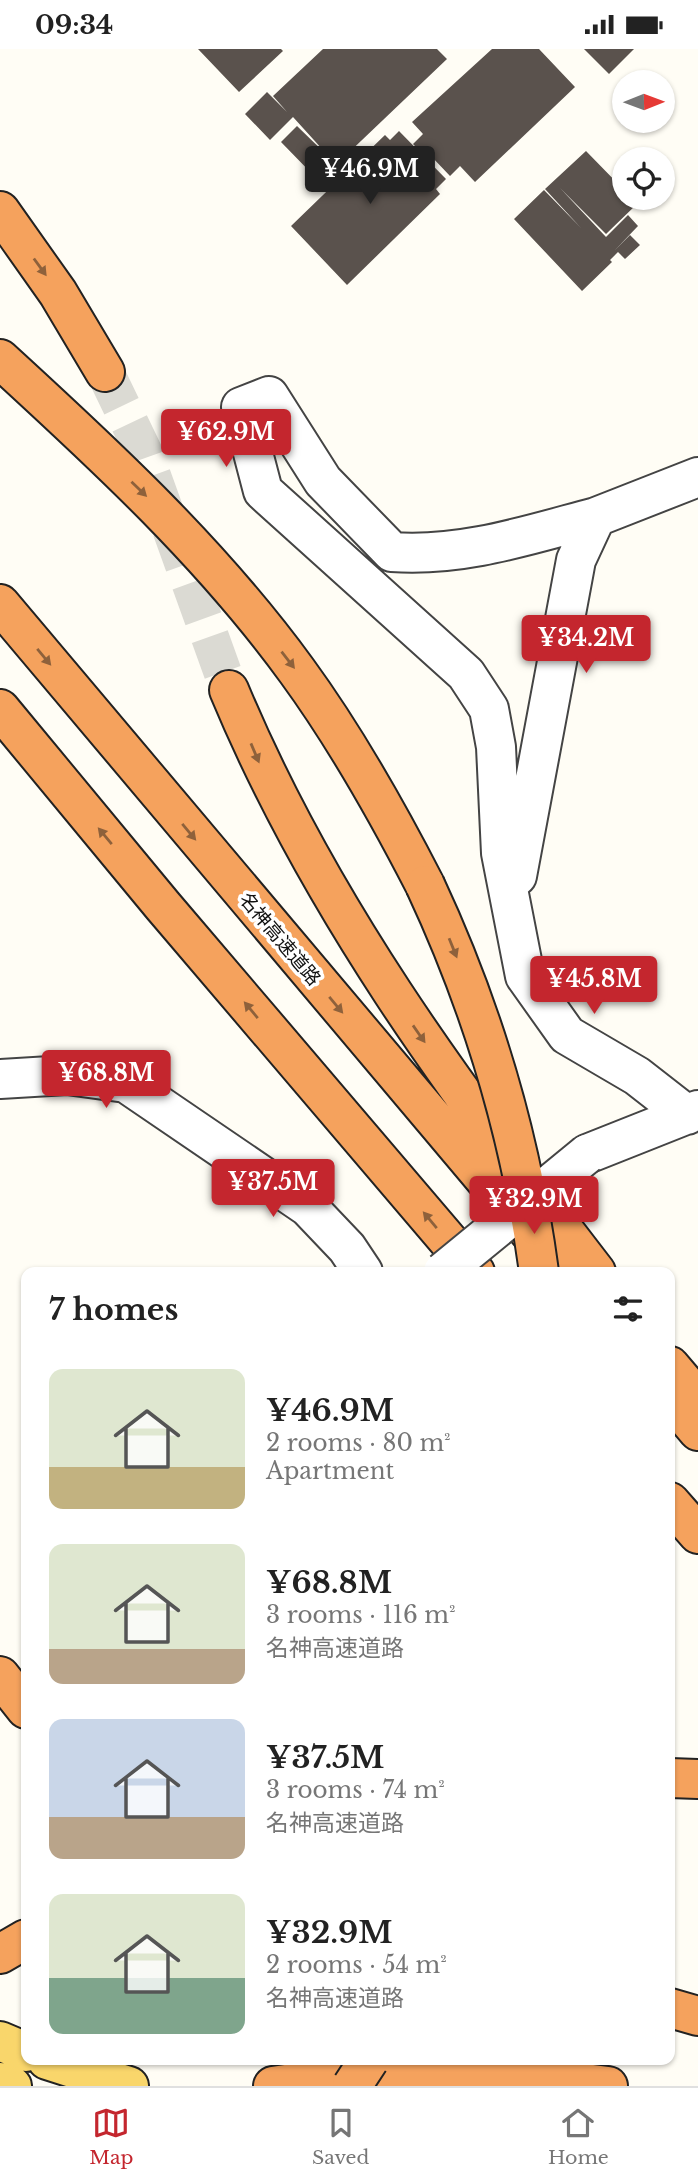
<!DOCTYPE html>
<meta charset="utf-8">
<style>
body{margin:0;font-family:"Libre Baskerville","Noto Sans JP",serif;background:#f2f2f2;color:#222;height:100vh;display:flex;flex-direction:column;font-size:26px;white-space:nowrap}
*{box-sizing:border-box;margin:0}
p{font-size:23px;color:#767676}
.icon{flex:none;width:38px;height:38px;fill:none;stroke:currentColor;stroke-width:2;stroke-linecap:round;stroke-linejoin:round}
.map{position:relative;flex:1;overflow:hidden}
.panel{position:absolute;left:21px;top:1218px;width:654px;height:798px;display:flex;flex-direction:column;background:#fff;border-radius:14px;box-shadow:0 2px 5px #0004}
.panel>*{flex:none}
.needle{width:46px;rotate:89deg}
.tools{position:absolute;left:612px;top:21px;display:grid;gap:14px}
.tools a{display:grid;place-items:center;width:63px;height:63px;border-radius:50%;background:#fff;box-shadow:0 2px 5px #0004;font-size:35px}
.price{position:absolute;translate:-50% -60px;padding:0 16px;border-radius:7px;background:#c4262e;color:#fff;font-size:23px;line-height:46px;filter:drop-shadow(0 2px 4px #0008)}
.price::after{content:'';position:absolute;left:50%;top:42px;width:21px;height:16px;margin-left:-10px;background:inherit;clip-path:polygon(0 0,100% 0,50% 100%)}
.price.current{background:#222;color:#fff}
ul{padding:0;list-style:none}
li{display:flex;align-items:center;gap:21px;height:175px;padding:0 28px}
li span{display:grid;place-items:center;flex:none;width:196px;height:140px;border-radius:14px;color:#555}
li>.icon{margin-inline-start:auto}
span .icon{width:84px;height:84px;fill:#fffc;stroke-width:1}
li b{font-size:30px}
h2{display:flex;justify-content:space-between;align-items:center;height:84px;padding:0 28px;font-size:30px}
.status{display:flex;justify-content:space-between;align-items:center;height:49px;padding:0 35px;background:#fff;direction:ltr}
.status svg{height:19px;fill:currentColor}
.tab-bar{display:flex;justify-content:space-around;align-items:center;height:98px;border-top:2px solid #e0e0e0;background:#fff;font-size:19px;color:#767676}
.tab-bar a{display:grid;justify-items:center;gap:4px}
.tab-bar .current{color:#c4262e}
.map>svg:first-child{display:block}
.building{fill:#5a524d}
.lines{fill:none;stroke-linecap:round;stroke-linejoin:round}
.highway-tunnel{stroke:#dbdad3;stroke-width:38;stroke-dasharray:38 19;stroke-linecap:butt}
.minor-casing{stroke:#444;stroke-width:42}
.major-casing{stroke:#222;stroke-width:42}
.highway-casing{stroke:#222;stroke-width:42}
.minor{stroke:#fff;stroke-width:38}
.major{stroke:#f9d66b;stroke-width:38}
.highway{stroke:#f5a25d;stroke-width:38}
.minor-bridge-casing{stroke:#444;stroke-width:42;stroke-linecap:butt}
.highway-bridge-casing{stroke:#222;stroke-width:42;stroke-linecap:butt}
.minor-bridge{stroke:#fff;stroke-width:38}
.highway-bridge{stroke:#f5a25d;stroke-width:38}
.oneway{fill:#8e613b}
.labels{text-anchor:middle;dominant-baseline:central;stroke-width:7;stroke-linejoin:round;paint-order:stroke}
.street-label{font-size:19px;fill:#111;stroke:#fff}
</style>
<div class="status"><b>09:34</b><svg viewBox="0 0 49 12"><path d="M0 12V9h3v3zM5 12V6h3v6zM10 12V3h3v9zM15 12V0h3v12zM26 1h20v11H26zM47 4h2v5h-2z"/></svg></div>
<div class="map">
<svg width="698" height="2037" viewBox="0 0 698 2037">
<rect width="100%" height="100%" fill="#fffdf5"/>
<path class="building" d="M 198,0 L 281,0 L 283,2 L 239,43 Z
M 323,0 L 437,0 L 447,10 L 319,132 L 281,93 L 297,77 L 333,112 L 293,68 L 270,91 L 245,65 L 267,43 L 287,63 L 273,47 Z
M 492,0 L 539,0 L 575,38 L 475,133 L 460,117 L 450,127 L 431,107 L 428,110 L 413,95 L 423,85 L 412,73 Z
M 584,0 L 634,0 L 609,25 Z
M 399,82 L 446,130 L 436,140 L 440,145 L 347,236 L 291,177 L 385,86 L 390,91 Z
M 586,102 L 625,142 L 625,149 L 631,149 L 637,155 L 606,185 L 560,139 L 606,188 L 628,166 L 638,177 L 615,201 L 630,186 L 640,196 L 625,210 L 618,203 L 610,211 L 612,213 L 582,242 L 514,170 L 544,141 L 581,179 L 545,140 Z"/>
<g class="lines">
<path class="highway-tunnel" d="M 105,323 L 143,402 L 229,641"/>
<g class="minor-casing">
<path id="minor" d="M 596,468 C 528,486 463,508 392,503 L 323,432 L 269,347 L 241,358 L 263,442 L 466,625 L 489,660 L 496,698 L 501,804 L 525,927 L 567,986 L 637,1027 L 687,1066
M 517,827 L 576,511 L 596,468 L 698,428
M 0,1030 L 67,1026 L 126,1034 L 308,1158 L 347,1199 L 363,1223
M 587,1105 L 698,1061"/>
</g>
<g class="major-casing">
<path id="major" d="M 0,1992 L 26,2003
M 47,2011 L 129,2037
M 0,2033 L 12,2037"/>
</g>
<g class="highway-casing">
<path id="highway" d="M 0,162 L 58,244 L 105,323
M 0,310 C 106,407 212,505 297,622 C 346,689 387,762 425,836
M 0,555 L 563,1223
M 229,641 C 318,855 455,1041 596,1223
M 0,660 L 163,857 L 475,1223
M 670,1317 L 698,1350
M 670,1349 L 698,1382
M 670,1453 L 698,1485
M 0,1627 L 26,1660
M 670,1729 L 698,1730
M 0,1905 L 26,1890
M 670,1959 L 698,1967
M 273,2037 C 377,2019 504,2023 608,2037"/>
</g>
<use href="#minor" class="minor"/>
<use href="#major" class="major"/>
<use href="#highway" class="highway"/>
<g class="minor-bridge-casing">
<path id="minor-bridge" d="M 443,1223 L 587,1105"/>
</g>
<g class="highway-bridge-casing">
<path id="highway-bridge" d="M 425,836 C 483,960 521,1088 539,1223
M 352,2037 L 369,2011"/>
</g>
<use href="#minor-bridge" class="minor-bridge"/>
<use href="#highway-bridge" class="highway-bridge"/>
</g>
<defs><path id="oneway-solid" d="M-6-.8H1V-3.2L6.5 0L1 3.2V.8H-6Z" transform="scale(1.75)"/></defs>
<g class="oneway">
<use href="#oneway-solid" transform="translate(40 218) rotate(54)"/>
<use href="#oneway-solid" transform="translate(139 440) rotate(44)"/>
<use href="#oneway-solid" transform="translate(44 608) rotate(50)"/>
<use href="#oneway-solid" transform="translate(288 611) rotate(52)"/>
<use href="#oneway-solid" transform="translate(255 704) rotate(67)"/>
<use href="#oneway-solid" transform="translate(189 783) rotate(50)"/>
<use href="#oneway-solid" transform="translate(105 787) rotate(-130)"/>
<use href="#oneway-solid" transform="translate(453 899) rotate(68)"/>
<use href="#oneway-solid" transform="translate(336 956) rotate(50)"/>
<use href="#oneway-solid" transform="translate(251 961) rotate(-130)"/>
<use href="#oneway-solid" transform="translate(419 985) rotate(55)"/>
<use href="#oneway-solid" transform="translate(430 1171) rotate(-130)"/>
</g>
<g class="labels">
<g class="street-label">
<text transform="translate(280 890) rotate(50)">名神高速道路</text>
</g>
</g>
</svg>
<div class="tools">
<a><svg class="needle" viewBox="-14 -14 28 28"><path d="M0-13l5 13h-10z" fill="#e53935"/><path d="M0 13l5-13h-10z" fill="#767676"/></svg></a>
<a><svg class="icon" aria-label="locate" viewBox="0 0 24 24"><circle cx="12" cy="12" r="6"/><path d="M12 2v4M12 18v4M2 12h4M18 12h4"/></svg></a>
</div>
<b class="price current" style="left:370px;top:157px">¥46.9M</b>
<b class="price" style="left:226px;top:420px">¥62.9M</b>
<b class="price" style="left:586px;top:626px">¥34.2M</b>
<b class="price" style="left:594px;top:967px">¥45.8M</b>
<b class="price" style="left:106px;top:1061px">¥68.8M</b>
<b class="price" style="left:273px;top:1170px">¥37.5M</b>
<b class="price" style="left:534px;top:1187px">¥32.9M</b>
<section class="panel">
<h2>7 homes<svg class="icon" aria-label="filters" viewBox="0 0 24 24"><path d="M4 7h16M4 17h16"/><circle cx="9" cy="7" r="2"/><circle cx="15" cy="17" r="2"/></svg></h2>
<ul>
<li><span style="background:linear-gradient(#dfe7d0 70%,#c2b280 0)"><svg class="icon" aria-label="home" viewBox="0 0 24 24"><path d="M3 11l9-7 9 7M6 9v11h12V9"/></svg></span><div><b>¥46.9M</b><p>2 rooms · 80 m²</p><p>Apartment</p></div></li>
<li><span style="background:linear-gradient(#dfe7d0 75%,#b9a48a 0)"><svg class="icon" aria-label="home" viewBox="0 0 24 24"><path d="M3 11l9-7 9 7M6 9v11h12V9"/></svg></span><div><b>¥68.8M</b><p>3 rooms · 116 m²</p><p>名神高速道路</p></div></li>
<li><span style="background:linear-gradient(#c9d6e8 70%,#b9a48a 0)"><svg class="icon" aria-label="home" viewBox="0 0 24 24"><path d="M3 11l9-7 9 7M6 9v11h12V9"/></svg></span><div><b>¥37.5M</b><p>3 rooms · 74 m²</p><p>名神高速道路</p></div></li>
<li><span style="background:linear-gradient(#dfe7d0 60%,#7fa58c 0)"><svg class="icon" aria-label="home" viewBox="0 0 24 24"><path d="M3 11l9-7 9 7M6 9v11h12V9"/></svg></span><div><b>¥32.9M</b><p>2 rooms · 54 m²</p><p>名神高速道路</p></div></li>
</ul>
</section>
</div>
<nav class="tab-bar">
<a class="current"><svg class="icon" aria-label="map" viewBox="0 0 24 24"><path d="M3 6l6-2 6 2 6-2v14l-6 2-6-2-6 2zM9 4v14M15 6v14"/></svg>Map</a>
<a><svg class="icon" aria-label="saved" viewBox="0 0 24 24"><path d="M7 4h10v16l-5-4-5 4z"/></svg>Saved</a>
<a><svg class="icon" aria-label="home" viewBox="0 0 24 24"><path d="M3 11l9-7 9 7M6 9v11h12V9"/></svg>Home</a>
</nav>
